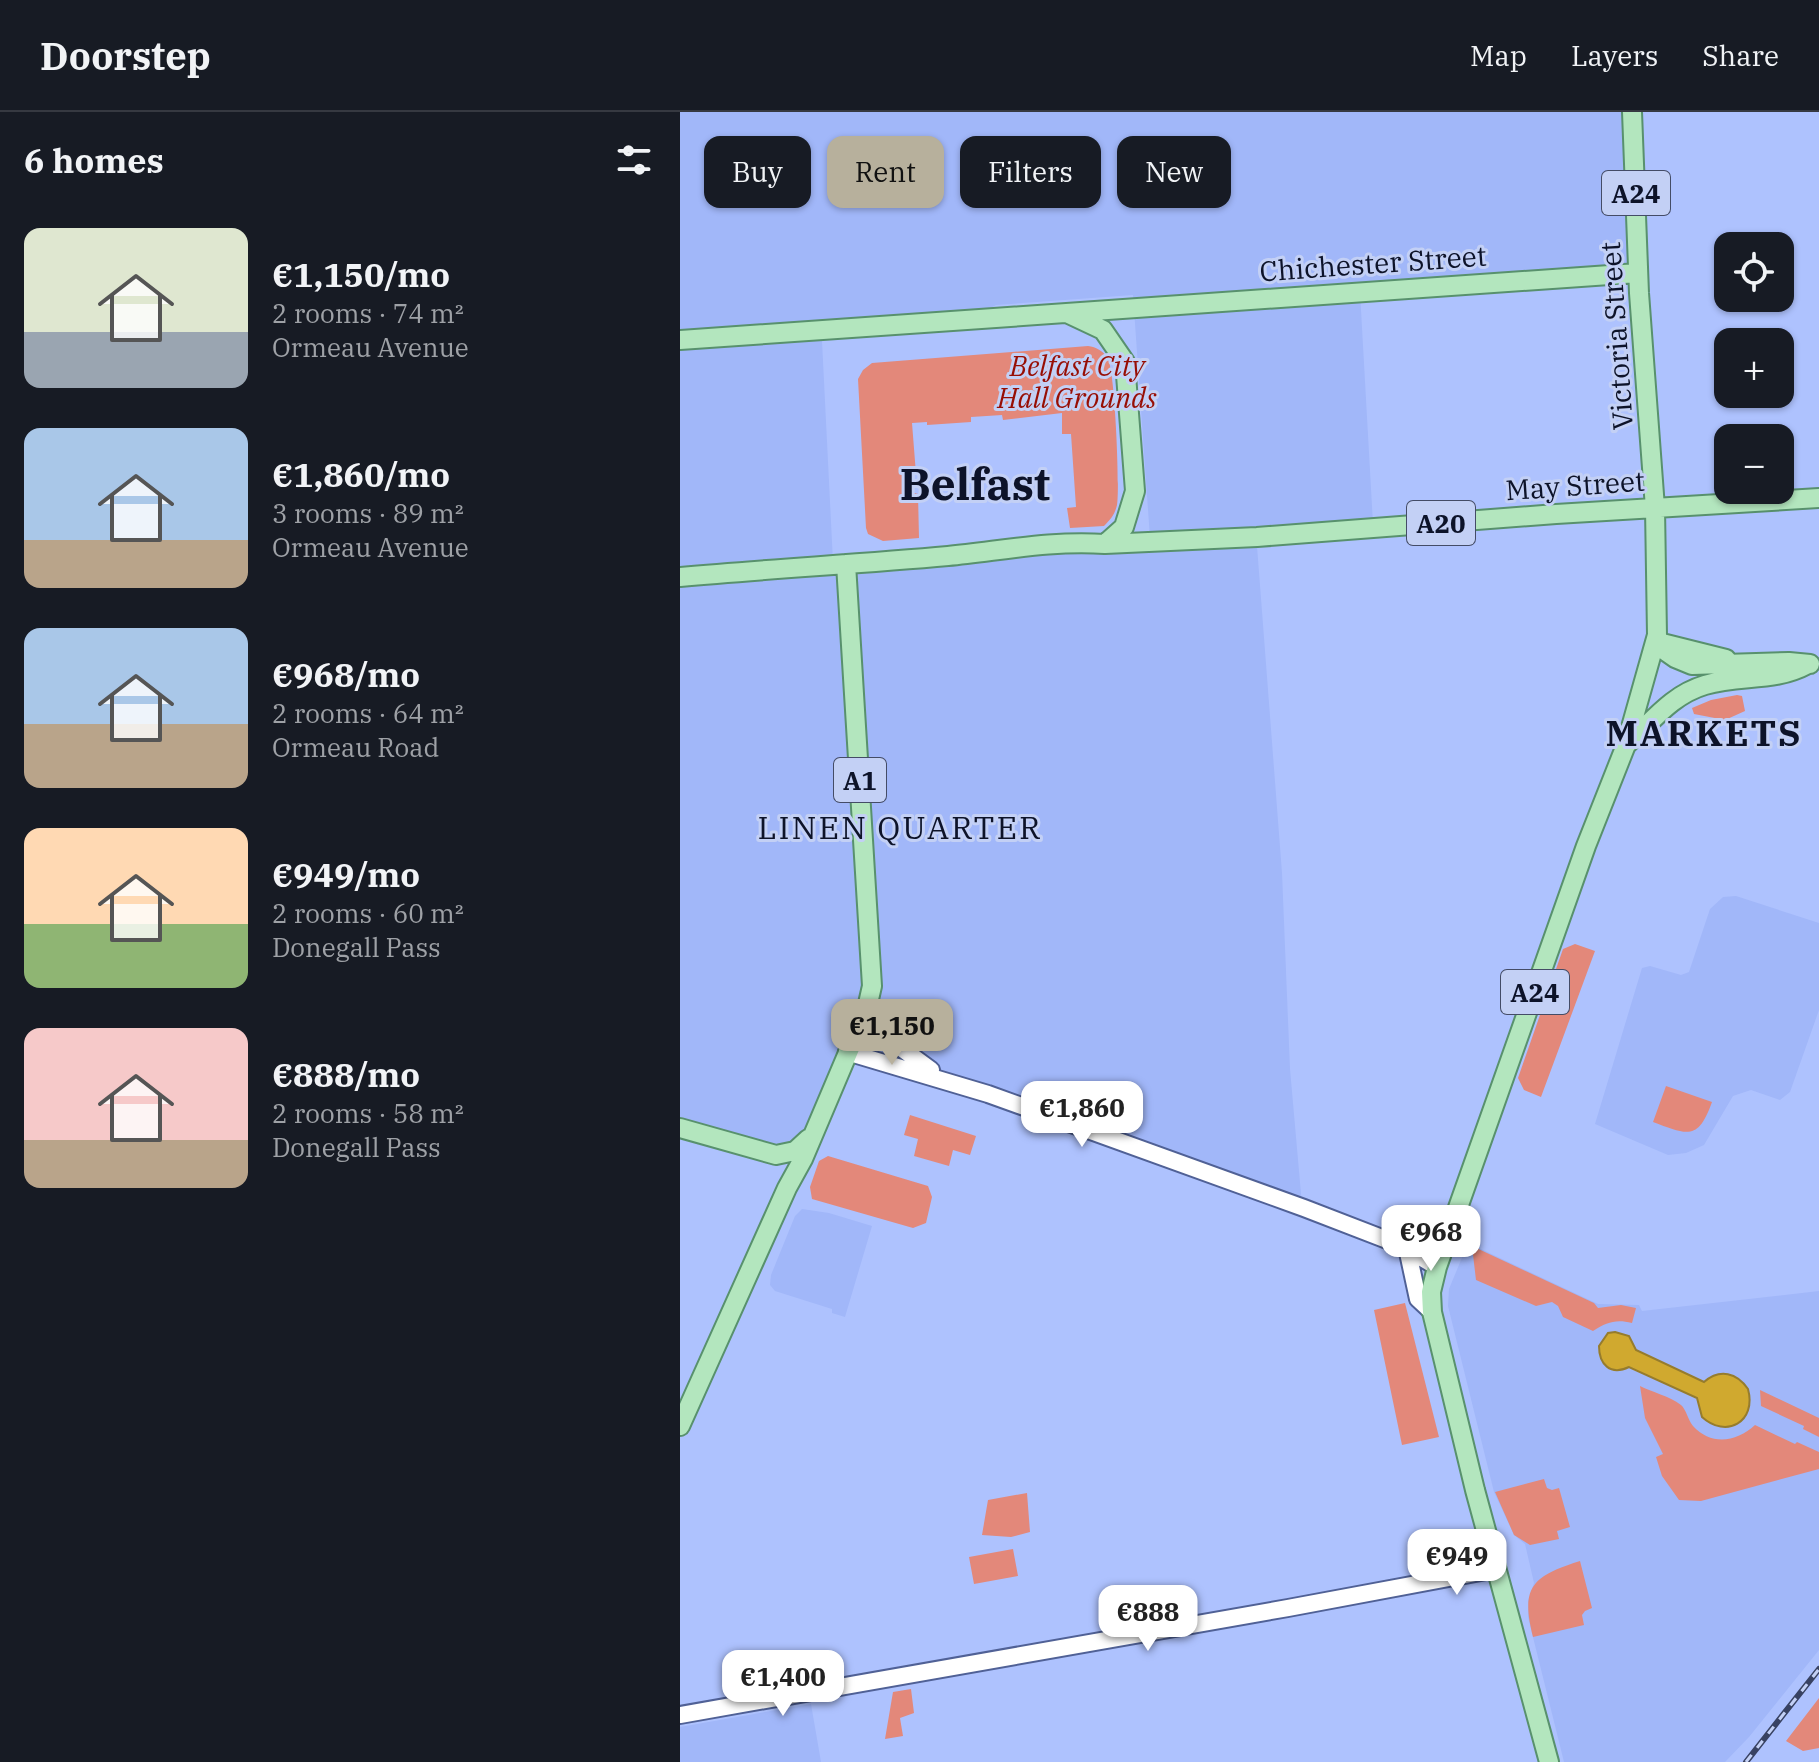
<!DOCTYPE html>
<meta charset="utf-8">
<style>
body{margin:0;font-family:"IBM Plex Serif",serif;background:#20242c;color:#f1f3f6;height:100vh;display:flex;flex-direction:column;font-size:30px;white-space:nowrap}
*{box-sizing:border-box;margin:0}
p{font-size:26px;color:#9ea1a6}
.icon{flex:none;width:44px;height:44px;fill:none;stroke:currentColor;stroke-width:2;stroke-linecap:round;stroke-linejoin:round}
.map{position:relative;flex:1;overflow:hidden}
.drawer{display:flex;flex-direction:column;background:#171b24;width:680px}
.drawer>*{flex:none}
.top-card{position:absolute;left:24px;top:24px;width:760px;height:72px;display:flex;gap:16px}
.tools{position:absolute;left:1034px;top:120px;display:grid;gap:16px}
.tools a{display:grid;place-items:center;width:80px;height:80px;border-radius:16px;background:#171b24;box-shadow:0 2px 6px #0004;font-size:40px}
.price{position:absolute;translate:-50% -68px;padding:0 18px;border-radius:16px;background:#fff;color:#222;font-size:26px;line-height:52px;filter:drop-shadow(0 2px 4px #0008)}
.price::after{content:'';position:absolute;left:50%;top:48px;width:24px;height:18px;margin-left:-12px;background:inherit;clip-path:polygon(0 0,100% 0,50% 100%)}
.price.on{background:#b7b09c;color:#111}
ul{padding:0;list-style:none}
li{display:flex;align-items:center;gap:24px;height:200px;padding:0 24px}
li span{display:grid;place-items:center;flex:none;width:224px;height:160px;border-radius:16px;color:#555}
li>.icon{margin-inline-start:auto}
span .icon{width:96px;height:96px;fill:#fffc;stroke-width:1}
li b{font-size:34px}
h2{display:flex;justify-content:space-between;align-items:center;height:96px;padding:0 24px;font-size:34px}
.pill{padding:0 28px;border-radius:16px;background:#171b24;box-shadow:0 2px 6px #0004;font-size:28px;line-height:72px}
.pill.on{background:#b7b09c;color:#111}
header{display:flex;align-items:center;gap:48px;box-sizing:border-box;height:112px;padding:0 40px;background:#171b24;border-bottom:2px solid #363941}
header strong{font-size:38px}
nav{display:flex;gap:44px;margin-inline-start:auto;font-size:28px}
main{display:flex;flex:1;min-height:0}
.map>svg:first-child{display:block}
.built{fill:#a1b7f9;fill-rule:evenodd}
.green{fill:#e3887a}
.water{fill:#d0a92f;stroke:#967c2d;stroke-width:2}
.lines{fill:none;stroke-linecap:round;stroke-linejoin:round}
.secondary-casing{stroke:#506196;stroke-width:20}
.primary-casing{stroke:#58916d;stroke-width:22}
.secondary{stroke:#fff;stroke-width:16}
.primary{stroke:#b3e6be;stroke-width:18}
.rail-casing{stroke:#384262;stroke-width:6}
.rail{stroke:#c3d0f5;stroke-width:3;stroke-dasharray:9;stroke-linecap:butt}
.labels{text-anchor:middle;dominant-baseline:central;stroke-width:6;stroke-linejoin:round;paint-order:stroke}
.shield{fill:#c3d0f5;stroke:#444c66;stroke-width:2}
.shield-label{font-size:26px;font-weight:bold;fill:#0d1329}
.street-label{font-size:28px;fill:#0d1329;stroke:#c3d0f5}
.park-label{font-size:28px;font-style:italic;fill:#970e04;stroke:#c3d0f5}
.quarter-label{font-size:32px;letter-spacing:2px;fill:#0d1329;stroke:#c3d0f5}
.district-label{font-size:36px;font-weight:bold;letter-spacing:2px;fill:#0d1329;stroke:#c3d0f5}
.town-label{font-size:44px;font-weight:bold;fill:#0d1329;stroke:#c3d0f5}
</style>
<header>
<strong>Doorstep</strong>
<nav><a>Map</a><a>Layers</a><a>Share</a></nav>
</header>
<main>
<section class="drawer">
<h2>6 homes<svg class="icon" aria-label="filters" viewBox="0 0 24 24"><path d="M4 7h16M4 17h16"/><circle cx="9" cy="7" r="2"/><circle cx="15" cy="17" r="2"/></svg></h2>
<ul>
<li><span style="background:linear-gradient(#dfe7d0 65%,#9aa5b1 0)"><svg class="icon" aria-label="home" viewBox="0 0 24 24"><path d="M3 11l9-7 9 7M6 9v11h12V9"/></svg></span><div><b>€1,150/mo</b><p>2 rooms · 74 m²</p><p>Ormeau Avenue</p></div></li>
<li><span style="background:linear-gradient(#a9c7e8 70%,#b9a48a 0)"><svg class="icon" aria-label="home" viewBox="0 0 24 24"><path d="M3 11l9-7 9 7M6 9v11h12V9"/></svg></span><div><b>€1,860/mo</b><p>3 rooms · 89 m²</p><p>Ormeau Avenue</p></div></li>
<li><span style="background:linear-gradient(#a9c7e8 60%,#b9a48a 0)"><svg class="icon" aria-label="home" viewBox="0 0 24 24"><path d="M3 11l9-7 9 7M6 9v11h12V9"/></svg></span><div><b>€968/mo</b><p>2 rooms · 64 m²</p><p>Ormeau Road</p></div></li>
<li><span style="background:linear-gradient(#ffd9b3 60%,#8fb573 0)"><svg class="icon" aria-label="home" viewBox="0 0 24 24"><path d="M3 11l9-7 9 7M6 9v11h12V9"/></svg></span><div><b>€949/mo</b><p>2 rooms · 60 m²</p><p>Donegall Pass</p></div></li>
<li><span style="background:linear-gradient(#f6c9c9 70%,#b9a48a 0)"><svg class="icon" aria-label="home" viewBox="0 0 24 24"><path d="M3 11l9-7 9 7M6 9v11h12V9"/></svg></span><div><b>€888/mo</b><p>2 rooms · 58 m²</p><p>Donegall Pass</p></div></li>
</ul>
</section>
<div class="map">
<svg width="1139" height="1650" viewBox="0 0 1139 1650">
<rect width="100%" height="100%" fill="#aec2fe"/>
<path class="built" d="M 0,0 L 946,0 L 958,161 L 680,180 L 693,412 L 576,421 L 602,761 L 610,957 L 622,1093 L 168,940 L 130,1024 L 103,1040 L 0,1009 ZM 453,183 L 470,426 L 153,450 L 141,209 L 300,202 L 316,193 Z
M 1056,784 L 1139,811 L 1139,898 L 1110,980 L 1100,988 L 1071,978 L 1053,984 L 1024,1033 L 1006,1041 L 988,1043 L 915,1012 L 962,856 L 970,854 L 1001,863 L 1009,860 L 1030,797 L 1043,785 Z
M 122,1097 L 149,1101 L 192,1114 L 165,1205 L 152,1201 L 152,1197 L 95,1179 L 90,1173 L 91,1163 L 115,1104 Z
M 788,1131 L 918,1192 L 959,1193 L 962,1199 L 1139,1179 L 1139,1538 L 1069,1625 L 1045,1650 L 884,1650 L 848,1505 L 848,1489 L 854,1471 L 845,1432 L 834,1423 L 814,1380 L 768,1194 L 769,1177 Z
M 131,1592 L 141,1650 L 0,1650 L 0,1615 Z"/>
<path class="green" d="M 408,234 C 416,235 424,239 428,247 C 435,260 440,375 437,393 C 435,402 431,407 424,414 L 390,416 L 387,396 L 396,395 L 391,322 L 382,322 L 382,301 L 323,308 L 322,303 L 291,305 L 291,310 L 247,313 L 247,310 L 232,311 L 236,362 L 232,363 L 234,381 L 238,382 L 239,426 L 203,429 L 188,422 L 186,416 L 178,267 L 183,258 L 192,251 Z
M 1057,583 L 1062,584 L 1065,599 L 1045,608 L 1014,602 L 1012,596 L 1031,588 Z
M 895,832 L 915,839 L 861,985 L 844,978 L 838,966 L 883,837 Z
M 986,974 L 1032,990 C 1018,1029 1008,1023 973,1010 Z
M 230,1003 L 296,1024 L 290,1043 L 273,1038 L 269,1054 L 234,1044 L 238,1027 L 224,1023 Z
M 148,1044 L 248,1074 L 252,1085 L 246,1111 L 233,1116 L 132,1087 L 130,1075 L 139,1049 Z
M 792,1134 L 914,1191 L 918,1196 L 941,1193 L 956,1196 L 952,1211 C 936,1207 927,1210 913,1219 L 883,1205 L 878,1194 L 872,1190 L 856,1194 L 796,1168 Z
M 725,1191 L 759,1325 L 722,1333 L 694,1198 Z
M 960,1274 C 972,1280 989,1284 1001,1293 C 1006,1297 1008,1308 1013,1314 C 1031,1334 1057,1330 1075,1313 L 1115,1332 L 1117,1330 L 1139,1340 L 1139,1357 L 1021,1389 L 999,1388 L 982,1364 L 976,1345 L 983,1342 L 965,1306 Z
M 1080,1278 L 1139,1306 L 1139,1325 L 1123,1317 L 1124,1314 L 1081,1294 Z
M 864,1367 L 867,1376 L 872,1378 L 879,1376 L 890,1415 L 877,1419 L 879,1427 L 850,1433 L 834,1423 L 815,1380 Z
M 347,1381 L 350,1420 L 331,1425 L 302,1423 L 308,1388 Z
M 333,1437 L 338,1464 L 294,1472 L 289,1445 Z
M 900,1449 L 912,1496 L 905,1499 L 902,1503 L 904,1513 L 853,1525 C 840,1474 853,1464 900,1449 Z
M 231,1577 L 234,1601 L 220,1606 L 223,1624 L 205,1627 L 213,1580 Z
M 1139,1586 L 1139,1636 L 1123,1639 L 1106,1629 Z"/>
<path class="water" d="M 935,1220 L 949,1224 L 956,1238 L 1024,1270 C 1040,1256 1057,1261 1068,1277 C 1077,1310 1046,1327 1022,1305 L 1017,1286 L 949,1255 C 930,1264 919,1252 919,1234 L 928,1221 Z"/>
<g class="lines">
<g class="secondary-casing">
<path id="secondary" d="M 187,896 L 217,933 L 251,958
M 167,940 L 308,982 L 624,1096 L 720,1133 L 757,1155
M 722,1133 L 767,1128
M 727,1136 L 738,1187 L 752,1200
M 0,1603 L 608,1496 L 817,1457"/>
</g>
<g class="primary-casing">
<path id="primary" d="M 389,202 L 423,218 L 445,250 L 455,379 L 444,415 L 425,432
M 0,228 L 958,161
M 0,465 C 89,457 178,452 268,444 C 320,439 372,428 425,432 L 577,425 L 876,402 L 1139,386
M 978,530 L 1046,547
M 975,532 L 995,546 L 1012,553 L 1109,550 L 1130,552
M 946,633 C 972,610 991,583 1025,573 C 1061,562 1093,571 1128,552
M 0,1016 L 96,1043 L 115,1039 L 128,1027
M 0,1314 L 107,1076 L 123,1047 L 187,896 L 192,874 L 166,452
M 869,1650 L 795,1378 L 752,1200 L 751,1180 L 757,1155 L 906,734 L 946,633 L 977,523 L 975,396 L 959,181 L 952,0"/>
</g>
<use href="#secondary" class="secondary"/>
<use href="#primary" class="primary"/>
<g class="rail-casing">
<path id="rail" d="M 1066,1650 L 1139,1557"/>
</g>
<use href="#rail" class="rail"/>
</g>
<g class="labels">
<g class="shield">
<rect x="922" y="59" width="68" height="44" rx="6"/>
<rect x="727" y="389" width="68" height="44" rx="6"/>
<rect x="154" y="646" width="52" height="44" rx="6"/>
<rect x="821" y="858" width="68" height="44" rx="6"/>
</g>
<g class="shield-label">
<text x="956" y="81">A24</text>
<text x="761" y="411">A20</text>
<text x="180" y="668">A1</text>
<text x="855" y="880">A24</text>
</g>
<g class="street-label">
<text transform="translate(693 151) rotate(-4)">Chichester Street</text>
<text transform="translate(936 224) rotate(-94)">Victoria Street</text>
<text transform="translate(895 373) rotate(-4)">May Street</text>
</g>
<g class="park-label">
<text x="397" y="253">Belfast City<tspan x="397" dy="32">Hall Grounds</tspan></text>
</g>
<g class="quarter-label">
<text x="220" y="715">LINEN QUARTER</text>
</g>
<g class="district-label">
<text x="1024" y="620">MARKETS</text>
</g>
<g class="town-label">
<text x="295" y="371">Belfast</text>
</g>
</g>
</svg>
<div class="tools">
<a><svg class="icon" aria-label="locate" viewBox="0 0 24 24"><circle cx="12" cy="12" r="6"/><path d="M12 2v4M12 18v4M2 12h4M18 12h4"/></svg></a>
<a>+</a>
<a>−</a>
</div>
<b class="price on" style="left:212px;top:955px">€1,150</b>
<b class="price" style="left:402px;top:1037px">€1,860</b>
<b class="price" style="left:751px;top:1161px">€968</b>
<b class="price" style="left:777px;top:1485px">€949</b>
<b class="price" style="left:468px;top:1541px">€888</b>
<b class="price" style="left:103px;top:1606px">€1,400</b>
<div class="top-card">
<a class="pill">Buy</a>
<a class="pill on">Rent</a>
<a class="pill">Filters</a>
<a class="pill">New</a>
</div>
</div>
</main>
